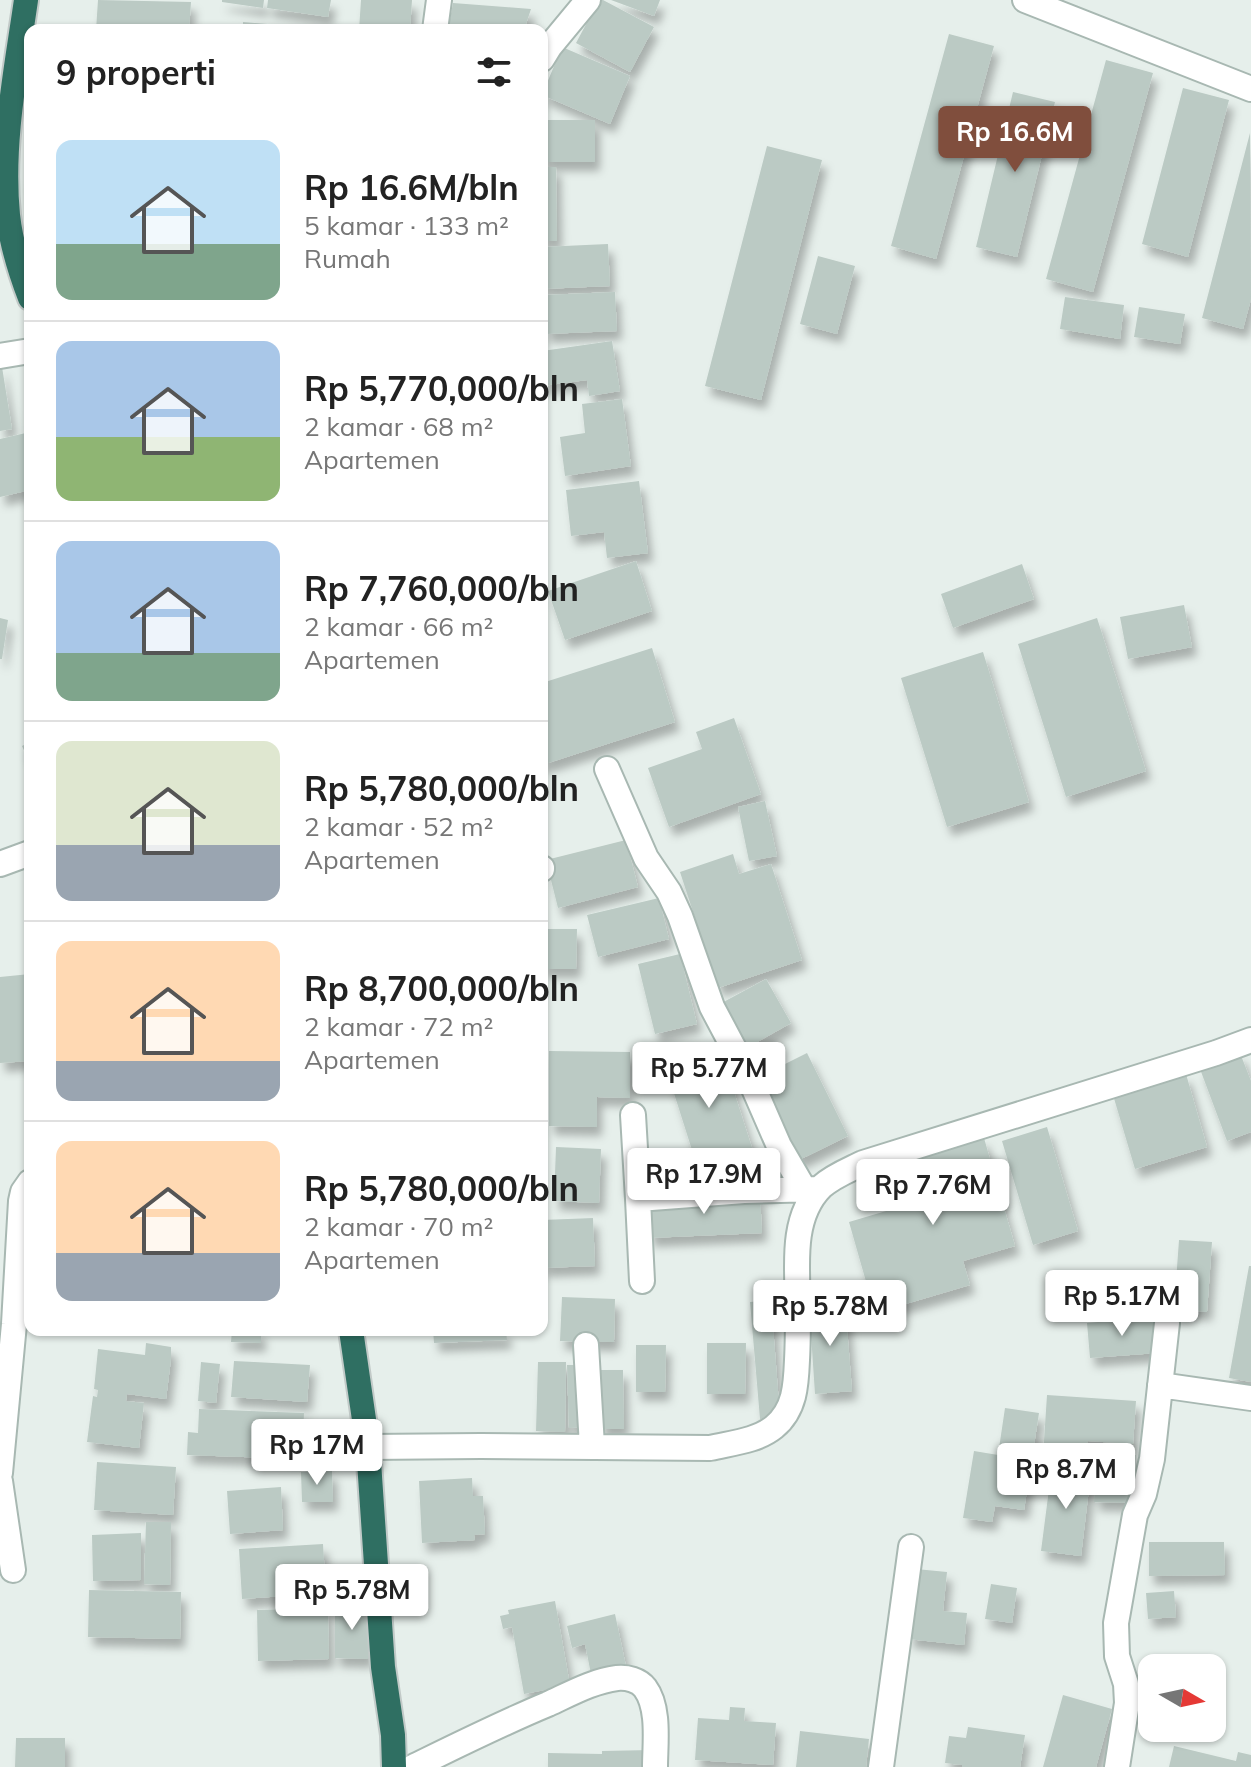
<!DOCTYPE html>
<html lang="id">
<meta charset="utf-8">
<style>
body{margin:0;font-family:Mulish,sans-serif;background:#f6f6f6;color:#222;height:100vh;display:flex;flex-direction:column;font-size:30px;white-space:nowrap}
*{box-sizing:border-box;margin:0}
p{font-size:26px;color:#767676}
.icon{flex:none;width:44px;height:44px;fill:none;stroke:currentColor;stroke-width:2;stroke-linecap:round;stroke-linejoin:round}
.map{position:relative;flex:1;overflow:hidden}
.sheet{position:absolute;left:24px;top:24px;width:524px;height:1312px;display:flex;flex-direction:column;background:#fff;border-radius:16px;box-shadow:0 2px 6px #0004}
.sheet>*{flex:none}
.needle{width:52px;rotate:99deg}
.controls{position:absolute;left:1138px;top:1654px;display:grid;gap:16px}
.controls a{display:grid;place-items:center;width:88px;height:88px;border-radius:16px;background:#fff;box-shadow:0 2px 6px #0004;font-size:40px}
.price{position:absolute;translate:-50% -68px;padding:0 18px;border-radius:8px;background:#fff;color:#222;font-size:26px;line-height:52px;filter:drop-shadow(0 2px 4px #0008)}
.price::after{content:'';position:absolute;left:50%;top:48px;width:24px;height:18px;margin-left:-12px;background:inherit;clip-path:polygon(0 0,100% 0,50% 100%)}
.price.selected{background:#804e3d;color:#fff}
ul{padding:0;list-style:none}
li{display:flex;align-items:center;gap:24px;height:200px;padding:0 32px}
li+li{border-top:2px solid #e0e0e0}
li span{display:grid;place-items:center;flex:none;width:224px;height:160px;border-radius:16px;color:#555}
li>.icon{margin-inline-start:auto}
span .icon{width:96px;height:96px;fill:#fffc;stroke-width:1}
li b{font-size:34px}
h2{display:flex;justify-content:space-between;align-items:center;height:96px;padding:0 32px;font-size:34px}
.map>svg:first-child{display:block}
.building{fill:#bbcac4;filter:url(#shadow)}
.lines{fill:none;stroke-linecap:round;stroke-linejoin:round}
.minor-casing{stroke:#a8b8b2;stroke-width:28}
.highway-casing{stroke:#c2cac8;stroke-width:28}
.minor{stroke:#fff;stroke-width:24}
.highway{stroke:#2f6f62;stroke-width:24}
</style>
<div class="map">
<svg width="1251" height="1767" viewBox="0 0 1251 1767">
<defs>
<filter id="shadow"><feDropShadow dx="5" dy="9" stdDeviation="4" flood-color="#0004"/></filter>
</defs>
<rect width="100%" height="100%" fill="#e6efeb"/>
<path class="building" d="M 98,0 L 191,2 L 189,30 L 96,30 Z
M 222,0 L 264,0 L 263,8 L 222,2 Z
M 268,0 L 331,0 L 328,17 L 267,8 Z
M 361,0 L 412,0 L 410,30 L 359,30 Z
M 599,0 L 603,0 L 654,27 L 630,72 L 576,43 Z
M 611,0 L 660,0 L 654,16 Z
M 453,3 L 531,9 L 524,30 L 448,30 Z
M 243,22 L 317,28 L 317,30 L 243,30 Z
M 949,34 L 994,46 L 936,259 L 891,246 Z
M 562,47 L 630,76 L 610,124 L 542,95 Z
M 1106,60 L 1153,73 L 1093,292 L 1046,279 Z
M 1183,88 L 1229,100 L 1188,257 L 1142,244 Z
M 1013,92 L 1055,102 L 1017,257 L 976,247 Z
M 542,120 L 595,120 L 595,162 L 542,162 Z
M 1250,133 L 1251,299 L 1243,329 L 1202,318 Z
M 767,146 L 822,160 L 761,400 L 705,386 Z
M 542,167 L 556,167 L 557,241 L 542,241 Z
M 25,176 L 30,176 L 30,209 L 28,209 Z
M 608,244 L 610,286 L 542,289 L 542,247 Z
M 818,256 L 855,266 L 837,334 L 800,324 Z
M 615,292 L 617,331 L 545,334 L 544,295 Z
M 1065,297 L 1124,305 L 1120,339 L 1060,329 Z
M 1139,307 L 1185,314 L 1180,344 L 1134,337 Z
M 612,341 L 620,391 L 589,396 L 587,380 L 542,386 L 542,351 Z
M 0,367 L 2,367 L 12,429 L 0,431 Z
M 622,399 L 631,466 L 565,476 L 560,437 L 585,433 L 582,404 Z
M 30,432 L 30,490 L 0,497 L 0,439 Z
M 639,481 L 648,553 L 607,558 L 604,532 L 571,536 L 566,490 Z
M 636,561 L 652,611 L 565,640 L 548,591 Z
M 1022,564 L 1034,599 L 953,628 L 941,594 Z
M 1184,605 L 1192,647 L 1128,659 L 1120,617 Z
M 0,618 L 8,620 L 2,659 L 0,659 Z
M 1097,618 L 1146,771 L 1066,797 L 1018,644 Z
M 652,648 L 675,722 L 542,765 L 542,683 Z
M 983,652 L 1029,802 L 947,827 L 901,678 Z
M 734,718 L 761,794 L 669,827 L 648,768 L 702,749 L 696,732 Z
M 30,742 L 30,763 L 22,746 Z
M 765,801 L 777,856 L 749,861 L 738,807 Z
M 626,840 L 638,887 L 558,908 L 546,860 Z
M 733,854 L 739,874 L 771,864 L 802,960 L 718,988 L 680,872 Z
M 659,898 L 669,939 L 598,957 L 587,915 Z
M 542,929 L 577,929 L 576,969 L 542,969 Z
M 680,954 L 697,1024 L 655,1034 L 638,964 Z
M 30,974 L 30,1061 L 0,1063 L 0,977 Z
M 766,979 L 791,1023 L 743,1050 L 718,1005 Z
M 720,1048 L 754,1154 L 699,1172 L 665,1065 Z
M 549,1051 L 630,1052 L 630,1098 L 597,1097 L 597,1127 L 549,1126 Z
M 807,1053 L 848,1136 L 797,1161 L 757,1078 Z
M 1240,1053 L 1251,1081 L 1251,1132 L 1227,1141 L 1200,1069 Z
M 1186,1074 L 1207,1147 L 1135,1169 L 1113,1095 Z
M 1047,1127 L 1078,1231 L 1033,1245 L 1002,1141 Z
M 984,1138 L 1015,1246 L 963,1261 L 970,1285 L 875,1313 L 849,1222 L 903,1206 L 891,1164 Z
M 556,1147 L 601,1149 L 599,1203 L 554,1201 Z
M 760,1194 L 762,1233 L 649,1238 L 646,1200 Z
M 593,1218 L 595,1266 L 542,1268 L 542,1220 Z
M 1179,1240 L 1212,1242 L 1207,1312 L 1174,1309 Z
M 1249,1266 L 1251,1266 L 1251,1382 L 1229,1378 Z
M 562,1297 L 615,1299 L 614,1342 L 560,1341 Z
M 771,1300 L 780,1417 L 760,1419 L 750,1302 Z
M 845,1301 L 852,1391 L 815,1394 L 809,1304 Z
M 1154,1317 L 1157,1353 L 1090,1358 L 1087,1323 Z
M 232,1330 L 261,1330 L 261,1343 L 231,1342 Z
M 433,1330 L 506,1330 L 507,1340 L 434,1343 Z
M 146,1343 L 171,1347 L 171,1359 L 166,1399 L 127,1394 L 126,1401 L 144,1403 L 139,1448 L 87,1442 L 93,1396 L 97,1397 L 98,1390 L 94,1389 L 98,1349 L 145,1355 Z
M 707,1343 L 746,1343 L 745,1394 L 707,1394 Z
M 636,1345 L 666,1345 L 665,1392 L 636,1392 Z
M 234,1361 L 310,1365 L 307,1402 L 231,1397 Z
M 201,1362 L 220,1364 L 216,1403 L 198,1401 Z
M 538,1362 L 566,1362 L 565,1432 L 536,1431 Z
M 567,1365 L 587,1365 L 589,1427 L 569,1428 Z
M 599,1370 L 623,1370 L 624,1429 L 599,1429 Z
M 1047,1395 L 1136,1401 L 1133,1444 L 1088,1441 L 1087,1458 L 1043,1456 Z
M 1005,1408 L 1039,1413 L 1024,1510 L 995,1506 L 992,1522 L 963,1518 L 974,1451 L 998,1455 Z
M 199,1409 L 304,1413 L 303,1436 L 327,1437 L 327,1460 L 187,1455 L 188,1432 L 198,1433 Z
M 1096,1454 L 1136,1455 L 1134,1503 L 1094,1502 Z
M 97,1462 L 176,1467 L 173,1515 L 94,1510 Z
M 1052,1466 L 1091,1472 L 1081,1556 L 1041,1551 Z
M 332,1471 L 333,1502 L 302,1502 L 301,1472 Z
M 472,1478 L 473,1496 L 483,1496 L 485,1534 L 474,1535 L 475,1540 L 422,1543 L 419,1481 Z
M 281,1487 L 283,1530 L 230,1534 L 227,1491 Z
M 146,1522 L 171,1522 L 170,1585 L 144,1584 Z
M 141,1533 L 141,1580 L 93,1581 L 92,1535 Z
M 1149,1542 L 1224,1542 L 1225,1575 L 1149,1576 Z
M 323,1544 L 326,1593 L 242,1599 L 239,1549 Z
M 916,1569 L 947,1572 L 943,1611 L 967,1613 L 964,1645 L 908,1639 Z
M 991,1584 L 1017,1588 L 1012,1623 L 985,1619 Z
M 89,1590 L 181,1592 L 180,1639 L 88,1637 Z
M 1174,1591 L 1176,1617 L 1148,1619 L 1146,1593 Z
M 555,1601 L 570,1685 L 524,1694 L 512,1627 L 503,1629 L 500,1616 L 509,1614 L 508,1610 Z
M 335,1605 L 369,1606 L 368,1659 L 335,1658 Z
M 328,1608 L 329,1659 L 258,1661 L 257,1610 Z
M 615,1614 L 627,1671 L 592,1679 L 585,1644 L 572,1648 L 567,1626 Z
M 1063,1695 L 1112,1709 L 1096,1767 L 1043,1767 Z
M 730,1707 L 745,1708 L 744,1721 L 776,1723 L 773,1765 L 695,1760 L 698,1718 L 729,1720 Z
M 968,1727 L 1025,1735 L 1020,1767 L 962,1767 L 962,1765 L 945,1763 L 949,1736 L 966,1738 Z
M 800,1731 L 869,1739 L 866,1767 L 796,1767 Z
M 16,1738 L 65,1738 L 65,1767 L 15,1767 Z
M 1174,1746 L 1236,1761 L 1238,1752 L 1251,1755 L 1251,1767 L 1169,1767 Z
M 652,1750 L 652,1767 L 548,1767 L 548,1753 L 602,1754 L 602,1751 Z"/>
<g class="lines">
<g class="minor-casing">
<path id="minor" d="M 1025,0 L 1251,89
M 435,30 L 439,0
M 542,59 L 550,46 L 588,0
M 0,356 L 30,351
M 607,769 L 646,858 L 669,892 L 680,916 L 712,1007 L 748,1075 L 779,1146 L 804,1189
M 0,864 L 30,853
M 542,869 L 542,868
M 633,1115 L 638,1199
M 642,1281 L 638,1199 L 744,1191 L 817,1189
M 586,1345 L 592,1446
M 1160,1385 L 1251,1398
M 368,1447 L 481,1446 L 710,1448 C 731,1443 757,1441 774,1427 C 795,1410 796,1385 797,1360 C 798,1341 798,1323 798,1305 C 797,1266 791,1217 821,1187 C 833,1176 849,1170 863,1163 L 1216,1053 L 1251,1040
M 0,1473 L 14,1324 L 21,1201 L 23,1192 L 30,1182
M 0,1481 L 13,1570
M 413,1767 C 458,1745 502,1723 548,1704 C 570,1694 593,1681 617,1678 C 627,1677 639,1680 645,1688 C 660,1708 655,1744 655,1767
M 881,1767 L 911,1547
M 1117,1767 L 1127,1703 L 1126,1684 L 1117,1656 L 1116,1623 L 1135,1515 L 1144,1494 L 1152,1459 L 1167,1323"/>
</g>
<g class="highway-casing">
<path id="highway" d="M 26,0 C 16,70 1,143 8,215 C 11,243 20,272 30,298
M 351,1330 L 368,1447 L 383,1667 L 393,1735 L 394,1767"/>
</g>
<use href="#minor" class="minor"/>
<use href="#highway" class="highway"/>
</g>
</svg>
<div class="controls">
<a><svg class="needle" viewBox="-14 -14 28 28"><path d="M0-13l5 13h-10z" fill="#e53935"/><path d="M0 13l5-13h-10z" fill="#767676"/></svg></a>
</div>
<b class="price selected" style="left:1015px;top:174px">Rp 16.6M</b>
<b class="price" style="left:709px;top:1110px">Rp 5.77M</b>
<b class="price" style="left:704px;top:1216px">Rp 17.9M</b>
<b class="price" style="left:933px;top:1227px">Rp 7.76M</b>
<b class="price" style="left:1122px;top:1338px">Rp 5.17M</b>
<b class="price" style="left:830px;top:1348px">Rp 5.78M</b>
<b class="price" style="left:317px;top:1487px">Rp 17M</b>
<b class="price" style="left:1066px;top:1511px">Rp 8.7M</b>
<b class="price" style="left:352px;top:1632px">Rp 5.78M</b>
<section class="sheet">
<h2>9 properti<svg class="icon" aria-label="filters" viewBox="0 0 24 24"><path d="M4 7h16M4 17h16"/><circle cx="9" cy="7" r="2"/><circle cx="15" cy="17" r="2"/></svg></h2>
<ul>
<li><span style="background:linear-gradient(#bfe0f5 65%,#7fa58c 0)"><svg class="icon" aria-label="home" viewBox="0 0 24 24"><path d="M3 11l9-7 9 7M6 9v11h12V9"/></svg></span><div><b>Rp 16.6M/bln</b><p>5 kamar · 133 m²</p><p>Rumah</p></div></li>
<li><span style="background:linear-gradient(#a9c7e8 60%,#8fb573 0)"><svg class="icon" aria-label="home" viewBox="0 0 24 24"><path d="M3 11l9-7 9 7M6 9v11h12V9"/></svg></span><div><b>Rp 5,770,000/bln</b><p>2 kamar · 68 m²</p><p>Apartemen</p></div></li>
<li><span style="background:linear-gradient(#a9c7e8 70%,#7fa58c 0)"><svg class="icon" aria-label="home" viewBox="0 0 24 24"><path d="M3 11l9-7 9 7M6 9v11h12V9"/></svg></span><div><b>Rp 7,760,000/bln</b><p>2 kamar · 66 m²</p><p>Apartemen</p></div></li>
<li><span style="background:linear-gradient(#dfe7d0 65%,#9aa5b1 0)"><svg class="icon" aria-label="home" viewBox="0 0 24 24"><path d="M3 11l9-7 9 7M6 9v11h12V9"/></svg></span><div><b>Rp 5,780,000/bln</b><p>2 kamar · 52 m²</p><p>Apartemen</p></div></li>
<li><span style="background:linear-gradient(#ffd9b3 75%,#9aa5b1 0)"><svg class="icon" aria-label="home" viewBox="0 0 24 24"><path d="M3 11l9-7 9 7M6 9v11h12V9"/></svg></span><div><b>Rp 8,700,000/bln</b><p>2 kamar · 72 m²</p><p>Apartemen</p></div></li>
<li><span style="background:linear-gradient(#ffd9b3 70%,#9aa5b1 0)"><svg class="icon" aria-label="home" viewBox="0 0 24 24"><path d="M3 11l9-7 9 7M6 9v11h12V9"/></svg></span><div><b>Rp 5,780,000/bln</b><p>2 kamar · 70 m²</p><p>Apartemen</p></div></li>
</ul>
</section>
</div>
